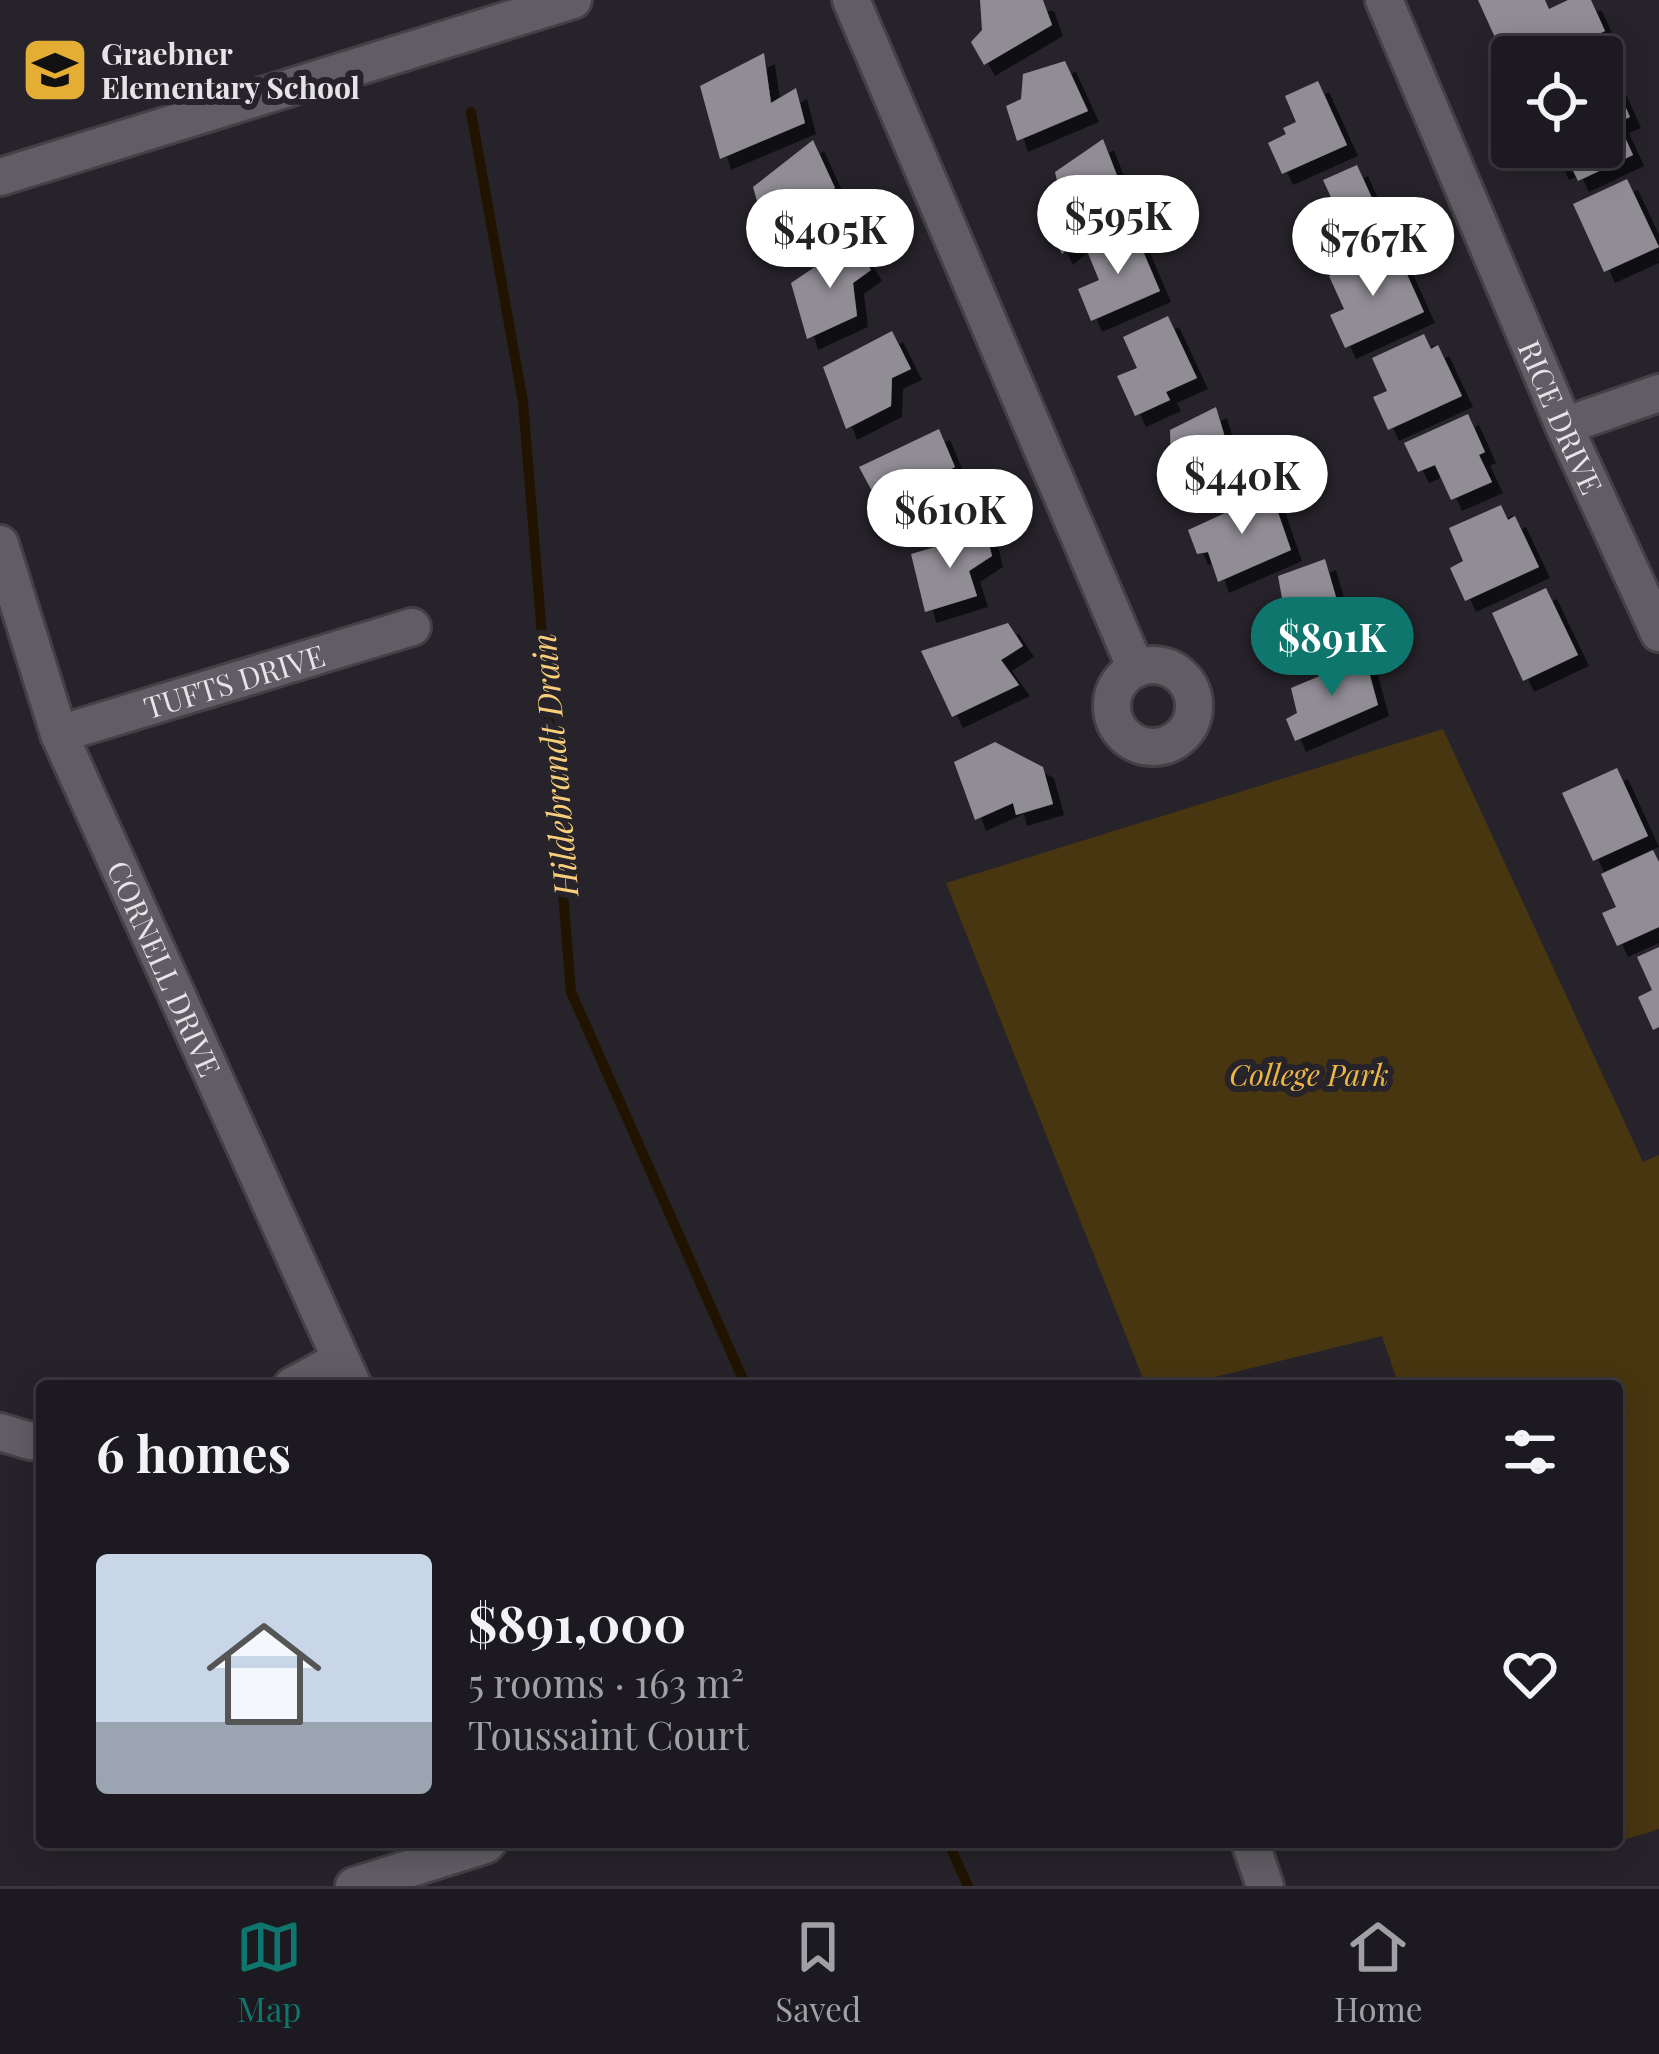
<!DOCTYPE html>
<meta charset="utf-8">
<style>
body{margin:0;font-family:"Playfair Display",serif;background:#252329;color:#f1f3f6;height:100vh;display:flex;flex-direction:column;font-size:45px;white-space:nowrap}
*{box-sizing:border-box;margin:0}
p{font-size:39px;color:#a0a1a5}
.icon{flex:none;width:66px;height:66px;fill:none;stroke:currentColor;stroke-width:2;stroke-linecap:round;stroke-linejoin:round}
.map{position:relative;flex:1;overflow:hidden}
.side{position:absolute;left:36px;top:1380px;width:1587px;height:468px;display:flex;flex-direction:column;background:#1c1a20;border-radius:12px;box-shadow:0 6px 30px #0003,0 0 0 3px #3a383e}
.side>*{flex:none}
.buttons{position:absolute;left:1491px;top:36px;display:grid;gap:24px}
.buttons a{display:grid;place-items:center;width:132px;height:132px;border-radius:12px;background:#1c1a20;box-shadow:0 6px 30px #0003,0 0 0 3px #3a383e;font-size:60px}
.price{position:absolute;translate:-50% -102px;padding:0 27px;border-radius:42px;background:#fff;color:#222;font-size:39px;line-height:78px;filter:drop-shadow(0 3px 6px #0008)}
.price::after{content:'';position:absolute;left:50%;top:72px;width:36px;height:27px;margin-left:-18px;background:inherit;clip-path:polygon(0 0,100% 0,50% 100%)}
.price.selected{background:#0f766e;color:#fff}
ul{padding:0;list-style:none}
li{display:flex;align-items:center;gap:36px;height:300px;padding:0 60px}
li span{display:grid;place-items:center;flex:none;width:336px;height:240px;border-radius:12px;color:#555}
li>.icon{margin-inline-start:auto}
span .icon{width:144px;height:144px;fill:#fffc;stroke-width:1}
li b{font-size:51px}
h2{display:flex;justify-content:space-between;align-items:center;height:144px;padding:0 60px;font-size:51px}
.tabs{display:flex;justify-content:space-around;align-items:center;height:168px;border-top:3px solid #3a383e;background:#1c1a20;font-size:33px;color:#a0a1a5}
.tabs a{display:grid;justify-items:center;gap:6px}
.tabs .selected{color:#0f766e}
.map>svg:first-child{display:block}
.green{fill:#483610}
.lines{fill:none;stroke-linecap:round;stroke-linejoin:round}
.stream{stroke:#201400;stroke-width:10}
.building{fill:#918d95;filter:url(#shadow)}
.minor-casing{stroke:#434145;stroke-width:42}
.minor{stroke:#605d64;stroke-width:36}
.labels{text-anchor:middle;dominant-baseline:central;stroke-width:12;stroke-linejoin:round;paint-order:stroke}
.poi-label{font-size:30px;font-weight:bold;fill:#e6e4e8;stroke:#26232a;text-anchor:start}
.street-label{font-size:30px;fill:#e6e4e8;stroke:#26232a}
.park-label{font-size:30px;font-style:italic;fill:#edb744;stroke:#26232a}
.water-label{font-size:33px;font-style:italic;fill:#facf7b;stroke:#26232a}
</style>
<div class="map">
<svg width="1659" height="1886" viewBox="0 0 1659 1886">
<defs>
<filter id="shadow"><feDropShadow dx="11" dy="11" stdDeviation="0" flood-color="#0009"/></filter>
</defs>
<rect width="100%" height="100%" fill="#26232a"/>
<path class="green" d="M 1443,729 L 1643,1162 L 1659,1155 L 1659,1829 L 1617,1842 L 1617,1386 L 1399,1386 L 1382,1336 L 1178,1386 L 1146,1386 L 946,883 Z"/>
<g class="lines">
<path class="stream" d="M 471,112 L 523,402 L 571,992 L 746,1386
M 948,1842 L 968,1886"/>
</g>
<path class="building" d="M 980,0 L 1043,0 L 1052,25 L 984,65 L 971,42 L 982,30 Z
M 1478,0 L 1545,0 L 1549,9 L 1568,0 L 1591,0 L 1605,31 L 1556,54 L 1554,49 L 1537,57 L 1512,57 L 1512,75 Z
M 764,53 L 771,103 L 796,88 L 805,123 L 720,159 L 700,86 Z
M 1065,61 L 1088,111 L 1017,141 L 1006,106 L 1021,99 L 1023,74 Z
M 1318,81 L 1347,145 L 1282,174 L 1268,143 L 1286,134 L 1283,128 L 1296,122 L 1285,96 Z
M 1615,83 L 1630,117 L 1618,122 L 1633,155 L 1578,181 L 1570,164 L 1558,169 L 1548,147 L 1602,147 L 1602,89 Z
M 1103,139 L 1126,199 L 1062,254 L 1043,216 L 1062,203 L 1055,172 Z
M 813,140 L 835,188 L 821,198 L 819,224 L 770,247 L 753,187 Z
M 1357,165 L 1386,229 L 1321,258 L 1307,226 L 1325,218 L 1323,212 L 1335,206 L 1323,180 Z
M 1627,179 L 1659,247 L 1604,272 L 1573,204 Z
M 1134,230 L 1160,291 L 1091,321 L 1078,289 L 1099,280 L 1087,251 Z
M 853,241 L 871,270 L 853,283 L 857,316 L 807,339 L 791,283 Z
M 1381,252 L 1388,267 L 1401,261 L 1424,312 L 1345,348 L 1330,315 L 1344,309 L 1329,276 Z
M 1168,316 L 1197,378 L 1166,392 L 1170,400 L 1135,416 L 1117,376 L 1137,368 L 1123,337 Z
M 892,331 L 911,369 L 892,378 L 891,406 L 846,429 L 823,367 Z
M 1424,334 L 1431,349 L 1438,345 L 1462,396 L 1388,430 L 1373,397 L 1387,391 L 1372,358 Z
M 1216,407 L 1229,451 L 1198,477 L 1200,487 L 1171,497 L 1162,470 L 1171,468 L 1170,430 Z
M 1468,414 L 1485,452 L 1479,455 L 1492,482 L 1451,500 L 1435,465 L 1418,472 L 1404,443 Z
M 939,429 L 955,467 L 941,474 L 952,502 L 894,532 L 859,467 Z
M 1271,492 L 1291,550 L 1218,582 L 1208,552 L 1197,554 L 1188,530 Z
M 1501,505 L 1508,520 L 1515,516 L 1539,567 L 1465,601 L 1450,568 L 1463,561 L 1449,528 Z
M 986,532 L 992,556 L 969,571 L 977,596 L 925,612 L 911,554 Z
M 1325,559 L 1343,621 L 1319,636 L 1321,647 L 1284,658 L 1267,613 L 1284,609 L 1278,576 Z
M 1546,588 L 1578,655 L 1523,681 L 1492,613 Z
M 1008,623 L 1023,646 L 1001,660 L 1019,685 L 952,717 L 921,651 Z
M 1365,657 L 1378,705 L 1295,741 L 1286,719 L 1297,713 L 1291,688 Z
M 995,742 L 1043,767 L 1053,804 L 1016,815 L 1013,803 L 975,820 L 954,762 Z
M 1617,768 L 1648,836 L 1593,861 L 1562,793 Z
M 1653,850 L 1659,862 L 1659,927 L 1617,946 L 1602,913 L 1616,907 L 1601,874 Z
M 1659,947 L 1659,1027 L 1653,1030 L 1638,997 L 1652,990 L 1637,957 Z"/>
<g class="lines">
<g class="minor-casing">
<g id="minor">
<path d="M 851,0 L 1136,669"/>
<path id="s1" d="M 1384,0 L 1564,426 L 1659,633"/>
<path d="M 0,177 L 573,0"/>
<path d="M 1564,426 L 1659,393"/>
<path id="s2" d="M 0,544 L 59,734 L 353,1386"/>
<circle cx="1153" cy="706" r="41"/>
<path id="s3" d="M 59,734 L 412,627"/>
<path d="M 292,1386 L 340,1360"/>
<path d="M 0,1432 L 30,1441 L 42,1442"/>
<path d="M 1250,1842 L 1265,1886"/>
<path d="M 354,1886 L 485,1845 L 488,1842"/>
</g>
</g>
<use href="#minor" class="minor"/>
</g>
<defs>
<g id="school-square" transform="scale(3.45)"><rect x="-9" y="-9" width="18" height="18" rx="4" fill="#e4ae35" stroke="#26232a"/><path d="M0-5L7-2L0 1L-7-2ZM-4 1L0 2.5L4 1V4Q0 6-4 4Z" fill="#111"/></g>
</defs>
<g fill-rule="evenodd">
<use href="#school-square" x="55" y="70"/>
</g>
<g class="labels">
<g class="poi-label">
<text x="101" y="53">Graebner<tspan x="101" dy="34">Elementary School</tspan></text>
</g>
<g class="street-label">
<text stroke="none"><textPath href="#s1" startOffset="453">RICE DRIVE</textPath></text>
<text stroke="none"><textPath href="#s3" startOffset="183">TUFTS DRIVE</textPath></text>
<text stroke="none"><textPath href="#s2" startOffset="456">CORNELL DRIVE</textPath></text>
</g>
<g class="park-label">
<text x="1309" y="1074">College Park</text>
</g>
<g class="water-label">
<text transform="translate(553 765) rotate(-95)">Hildebrandt Drain</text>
</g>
</g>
</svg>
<div class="buttons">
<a><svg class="icon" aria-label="locate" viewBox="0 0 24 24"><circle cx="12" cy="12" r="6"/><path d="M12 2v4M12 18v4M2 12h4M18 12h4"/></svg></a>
</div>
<b class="price" style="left:1118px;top:277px">$595K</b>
<b class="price" style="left:830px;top:291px">$405K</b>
<b class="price" style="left:1373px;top:299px">$767K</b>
<b class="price" style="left:1242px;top:537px">$440K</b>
<b class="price" style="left:950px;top:571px">$610K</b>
<b class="price selected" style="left:1332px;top:699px">$891K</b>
<section class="side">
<h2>6 homes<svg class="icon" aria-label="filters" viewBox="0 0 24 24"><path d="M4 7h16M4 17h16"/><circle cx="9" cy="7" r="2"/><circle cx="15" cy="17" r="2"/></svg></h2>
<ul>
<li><span style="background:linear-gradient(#c9d6e8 70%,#9aa5b1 0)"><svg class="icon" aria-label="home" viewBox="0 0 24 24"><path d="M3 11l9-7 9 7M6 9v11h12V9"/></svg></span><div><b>$891,000</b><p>5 rooms · 163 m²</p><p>Toussaint Court</p></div><svg class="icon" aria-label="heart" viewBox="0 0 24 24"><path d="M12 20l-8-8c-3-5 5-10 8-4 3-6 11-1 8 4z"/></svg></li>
</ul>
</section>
</div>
<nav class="tabs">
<a class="selected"><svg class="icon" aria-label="map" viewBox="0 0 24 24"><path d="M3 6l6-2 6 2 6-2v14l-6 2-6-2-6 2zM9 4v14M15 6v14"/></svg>Map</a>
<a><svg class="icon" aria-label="saved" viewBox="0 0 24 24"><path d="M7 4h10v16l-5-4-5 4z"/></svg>Saved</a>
<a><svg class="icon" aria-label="home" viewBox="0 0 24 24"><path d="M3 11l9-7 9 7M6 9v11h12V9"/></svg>Home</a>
</nav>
